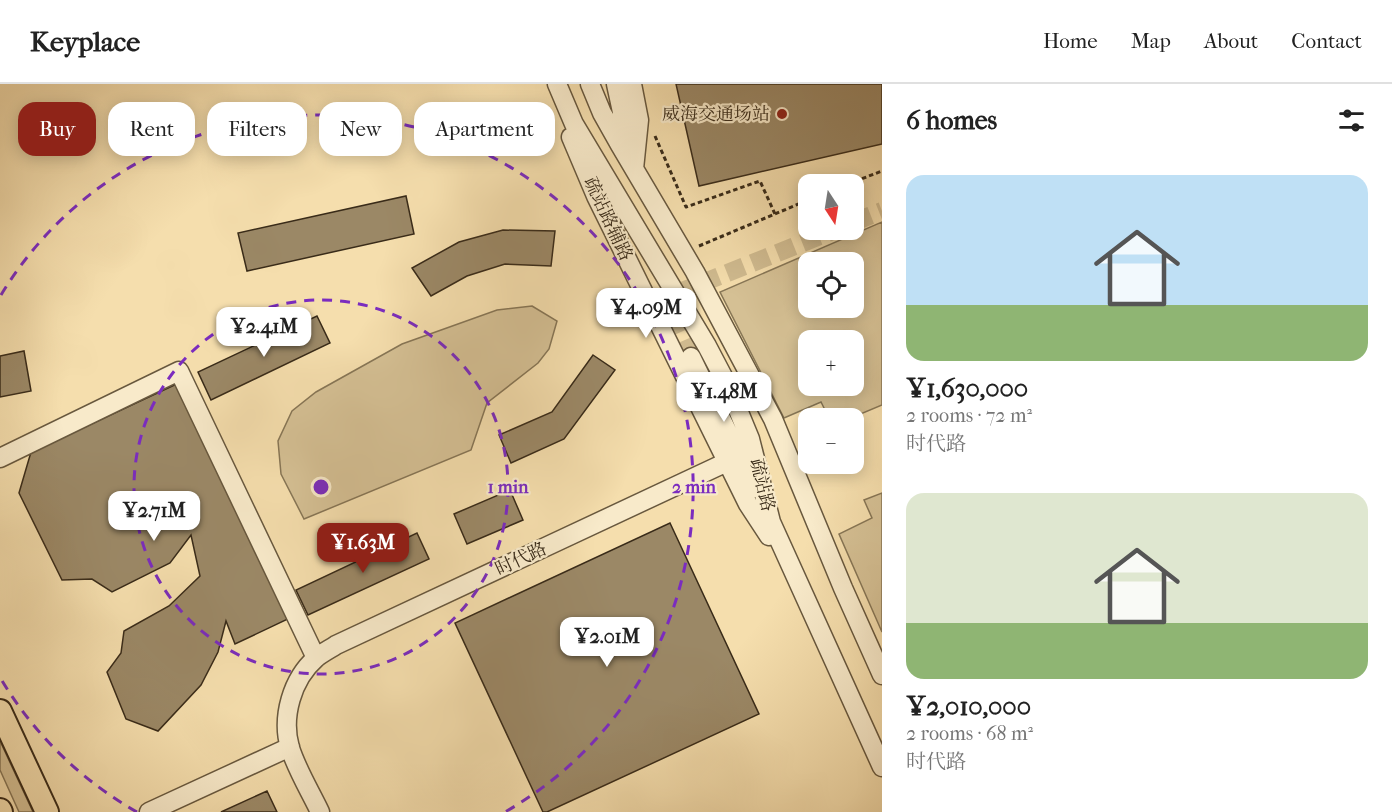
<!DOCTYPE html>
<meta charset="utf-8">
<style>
body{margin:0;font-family:"IM FELL French Canon","Noto Serif SC",serif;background:#f2f2f2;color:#222;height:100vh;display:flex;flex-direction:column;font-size:22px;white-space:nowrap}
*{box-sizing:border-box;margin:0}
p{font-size:20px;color:#767676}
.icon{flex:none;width:33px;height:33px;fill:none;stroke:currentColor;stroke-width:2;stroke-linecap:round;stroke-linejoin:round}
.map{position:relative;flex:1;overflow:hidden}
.panel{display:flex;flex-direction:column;background:#fff;width:510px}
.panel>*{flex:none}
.hud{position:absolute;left:18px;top:18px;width:570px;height:54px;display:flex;gap:12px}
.needle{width:39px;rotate:168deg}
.tools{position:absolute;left:798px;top:90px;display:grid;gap:12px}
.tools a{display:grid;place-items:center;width:66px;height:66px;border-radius:12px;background:#fff;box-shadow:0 3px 15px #0003;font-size:30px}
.price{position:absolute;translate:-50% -51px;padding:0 14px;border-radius:12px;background:#fff;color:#222;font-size:20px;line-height:39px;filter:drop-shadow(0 2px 3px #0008)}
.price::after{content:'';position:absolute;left:50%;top:36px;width:18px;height:14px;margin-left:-9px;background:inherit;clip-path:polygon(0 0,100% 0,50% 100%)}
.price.selected{background:#8f2418;color:#fff}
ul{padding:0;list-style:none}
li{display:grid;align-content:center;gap:12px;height:318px;padding:0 24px}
li span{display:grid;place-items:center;height:186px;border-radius:18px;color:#555}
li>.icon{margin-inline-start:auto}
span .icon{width:108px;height:108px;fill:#fffc;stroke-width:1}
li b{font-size:26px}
h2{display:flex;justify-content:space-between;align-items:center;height:72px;padding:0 24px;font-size:26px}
.pill{padding:0 21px;border-radius:18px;background:#fff;box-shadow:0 3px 15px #0003;font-size:21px;line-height:54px}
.pill.selected{background:#8f2418;color:#fff}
header{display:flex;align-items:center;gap:36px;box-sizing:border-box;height:84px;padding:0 30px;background:#fff;border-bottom:2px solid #e0e0e0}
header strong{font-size:28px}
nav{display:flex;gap:33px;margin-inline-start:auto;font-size:21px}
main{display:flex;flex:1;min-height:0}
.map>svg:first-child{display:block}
.green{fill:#d5c094;stroke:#877656;stroke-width:1.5;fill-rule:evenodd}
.building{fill:#9b8866;stroke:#392b19;stroke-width:1.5}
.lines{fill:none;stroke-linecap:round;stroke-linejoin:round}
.minor-tunnel{stroke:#cfba8f;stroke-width:18;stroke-dasharray:18 9;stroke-linecap:butt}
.minor-casing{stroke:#68583e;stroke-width:21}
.major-casing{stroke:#392b19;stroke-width:26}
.path{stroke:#392b19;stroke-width:3;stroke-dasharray:4.5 3;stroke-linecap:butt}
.minor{stroke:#f8eaca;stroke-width:18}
.major{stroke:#f5dead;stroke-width:22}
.ring{fill:none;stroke:#7b2cbf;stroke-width:3;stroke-dasharray:10 8}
.poi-dot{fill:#8f2418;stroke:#f8eaca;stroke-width:2}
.labels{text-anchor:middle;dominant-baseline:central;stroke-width:4.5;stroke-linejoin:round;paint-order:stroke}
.poi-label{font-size:18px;fill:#392b19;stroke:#f8eaca;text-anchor:end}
.street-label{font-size:18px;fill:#392b19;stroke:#f8eaca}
.centre{fill:#7b2cbf;stroke:#f8eaca;stroke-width:3}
.ring-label{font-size:18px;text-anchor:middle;font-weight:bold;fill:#7b2cbf;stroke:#f8eaca;stroke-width:4.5;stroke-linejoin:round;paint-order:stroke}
</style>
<header>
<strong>Keyplace</strong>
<nav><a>Home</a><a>Map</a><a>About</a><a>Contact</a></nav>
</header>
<main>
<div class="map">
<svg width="882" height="728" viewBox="0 0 882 728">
<rect width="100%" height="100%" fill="#f5dead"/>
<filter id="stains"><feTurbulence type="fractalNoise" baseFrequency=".00333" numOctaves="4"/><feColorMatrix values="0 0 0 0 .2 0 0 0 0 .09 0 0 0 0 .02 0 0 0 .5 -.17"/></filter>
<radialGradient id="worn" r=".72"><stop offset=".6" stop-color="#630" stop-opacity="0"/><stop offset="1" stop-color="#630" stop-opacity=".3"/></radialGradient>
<path class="green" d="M 882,138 L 882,321 L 851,334 L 829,334 L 821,318 L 784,334 L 720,208 ZM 854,178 L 854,224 L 808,224 L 808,178 ZM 808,256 L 854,256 L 854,302 L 808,302 Z
M 532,222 L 557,237 L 549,265 L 538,279 L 487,319 L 471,366 L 304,435 L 281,390 L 278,357 L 292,327 L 316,308 L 402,260 L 497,226 Z
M 882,409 L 882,548 L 839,450 L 872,434 L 864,416 Z
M 0,657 L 33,728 L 19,728 L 0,686 Z"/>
<path class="building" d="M 676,0 L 882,0 L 882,60 L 699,102 Z
M 406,112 L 414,150 L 247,187 L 238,149 Z
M 503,146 L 555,147 L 551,182 L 505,180 L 467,192 L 431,212 L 412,184 L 459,158 Z
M 317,232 L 330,259 L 211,316 L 198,288 Z
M 24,267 L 31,307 L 0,313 L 0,272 Z
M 593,271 L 615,286 L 564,355 L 511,379 L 499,351 L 552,328 Z
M 183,297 L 290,534 L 235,560 L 226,537 L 218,568 L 201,601 L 158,647 L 126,635 L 107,588 L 121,569 L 124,547 L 169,522 L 200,492 L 191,451 L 170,479 L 112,508 L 92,495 L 62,496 L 19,409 L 31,368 Z
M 510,406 L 523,436 L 467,460 L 454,430 Z
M 670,439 L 759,630 L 547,728 L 543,728 L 455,539 Z
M 417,449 L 429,475 L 308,531 L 296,506 Z
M 267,707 L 277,728 L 221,728 Z"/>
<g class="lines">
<path class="minor-tunnel" d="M 854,138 L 882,127
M 691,273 L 676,240 L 662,215 L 835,146"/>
<g class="minor-casing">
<path id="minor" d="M 557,0 L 574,40 L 707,262 L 729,304 L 750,355 L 771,438 L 882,683
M 590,0 L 602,29 L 620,61 L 695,188 L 773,335 L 843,504 L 882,591
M 616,0 L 622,28 L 620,61
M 632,0 L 639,36 L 634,85
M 571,53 L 596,112 L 748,420 L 769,452
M 691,273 L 755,404
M 0,374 L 179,287 L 316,574
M 149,728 L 290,663
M 320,728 C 310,707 297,686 290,664 C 281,633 292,595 316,574 C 322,569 330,565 336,561 L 727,378"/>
</g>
<g class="major-casing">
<path id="major" d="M 0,627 L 47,728
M 0,726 L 1,728"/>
</g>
<path class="path" d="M 655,52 L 686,123 L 760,97 L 775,130
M 848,100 L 882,87
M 699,162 L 808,116"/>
<use href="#minor" class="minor"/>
<use href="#major" class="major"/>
</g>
<g class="ring">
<circle cx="321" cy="403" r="187"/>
<path d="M137 728A373 373 0 0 1 1 595M1 211A373 373 0 1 1 505 728"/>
</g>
<circle class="poi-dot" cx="782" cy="30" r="6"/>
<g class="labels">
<g class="poi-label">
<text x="770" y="30">威海交通场站</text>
</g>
<g class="street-label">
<text transform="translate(608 135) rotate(65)">疏站路辅路</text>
<text transform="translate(762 401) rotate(76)">疏站路</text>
<text transform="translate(521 475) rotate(-25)">时代路</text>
</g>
</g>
<circle cx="321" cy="403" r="9" class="centre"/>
<g class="ring-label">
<text x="508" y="409">1 min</text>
<text x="694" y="409">2 min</text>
</g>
<rect width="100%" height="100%" filter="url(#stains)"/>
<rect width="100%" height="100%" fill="url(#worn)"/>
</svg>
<div class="tools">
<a><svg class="needle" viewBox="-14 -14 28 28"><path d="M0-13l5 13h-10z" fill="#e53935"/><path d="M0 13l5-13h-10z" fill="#767676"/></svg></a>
<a><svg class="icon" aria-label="locate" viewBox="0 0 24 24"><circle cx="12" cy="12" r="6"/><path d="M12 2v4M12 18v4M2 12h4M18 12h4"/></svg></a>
<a>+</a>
<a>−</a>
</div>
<b class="price" style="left:646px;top:255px">¥4.09M</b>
<b class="price" style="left:264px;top:274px">¥2.41M</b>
<b class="price" style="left:724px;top:339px">¥1.48M</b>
<b class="price" style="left:154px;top:458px">¥2.71M</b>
<b class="price selected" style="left:363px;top:490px">¥1.63M</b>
<b class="price" style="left:607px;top:584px">¥2.01M</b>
<div class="hud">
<a class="pill selected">Buy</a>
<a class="pill">Rent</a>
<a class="pill">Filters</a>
<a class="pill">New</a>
<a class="pill">Apartment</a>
</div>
</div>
<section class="panel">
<h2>6 homes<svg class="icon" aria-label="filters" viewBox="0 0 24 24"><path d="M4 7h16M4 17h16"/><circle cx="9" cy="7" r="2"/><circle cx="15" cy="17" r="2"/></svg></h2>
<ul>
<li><span style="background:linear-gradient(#bfe0f5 70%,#8fb573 0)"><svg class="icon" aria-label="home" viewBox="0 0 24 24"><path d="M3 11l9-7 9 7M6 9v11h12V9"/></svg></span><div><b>¥1,630,000</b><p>2 rooms · 72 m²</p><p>时代路</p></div></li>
<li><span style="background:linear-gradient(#dfe7d0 70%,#8fb573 0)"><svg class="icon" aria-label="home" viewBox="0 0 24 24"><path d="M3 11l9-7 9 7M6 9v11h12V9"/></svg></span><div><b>¥2,010,000</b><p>2 rooms · 68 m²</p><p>时代路</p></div></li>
</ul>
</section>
</main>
